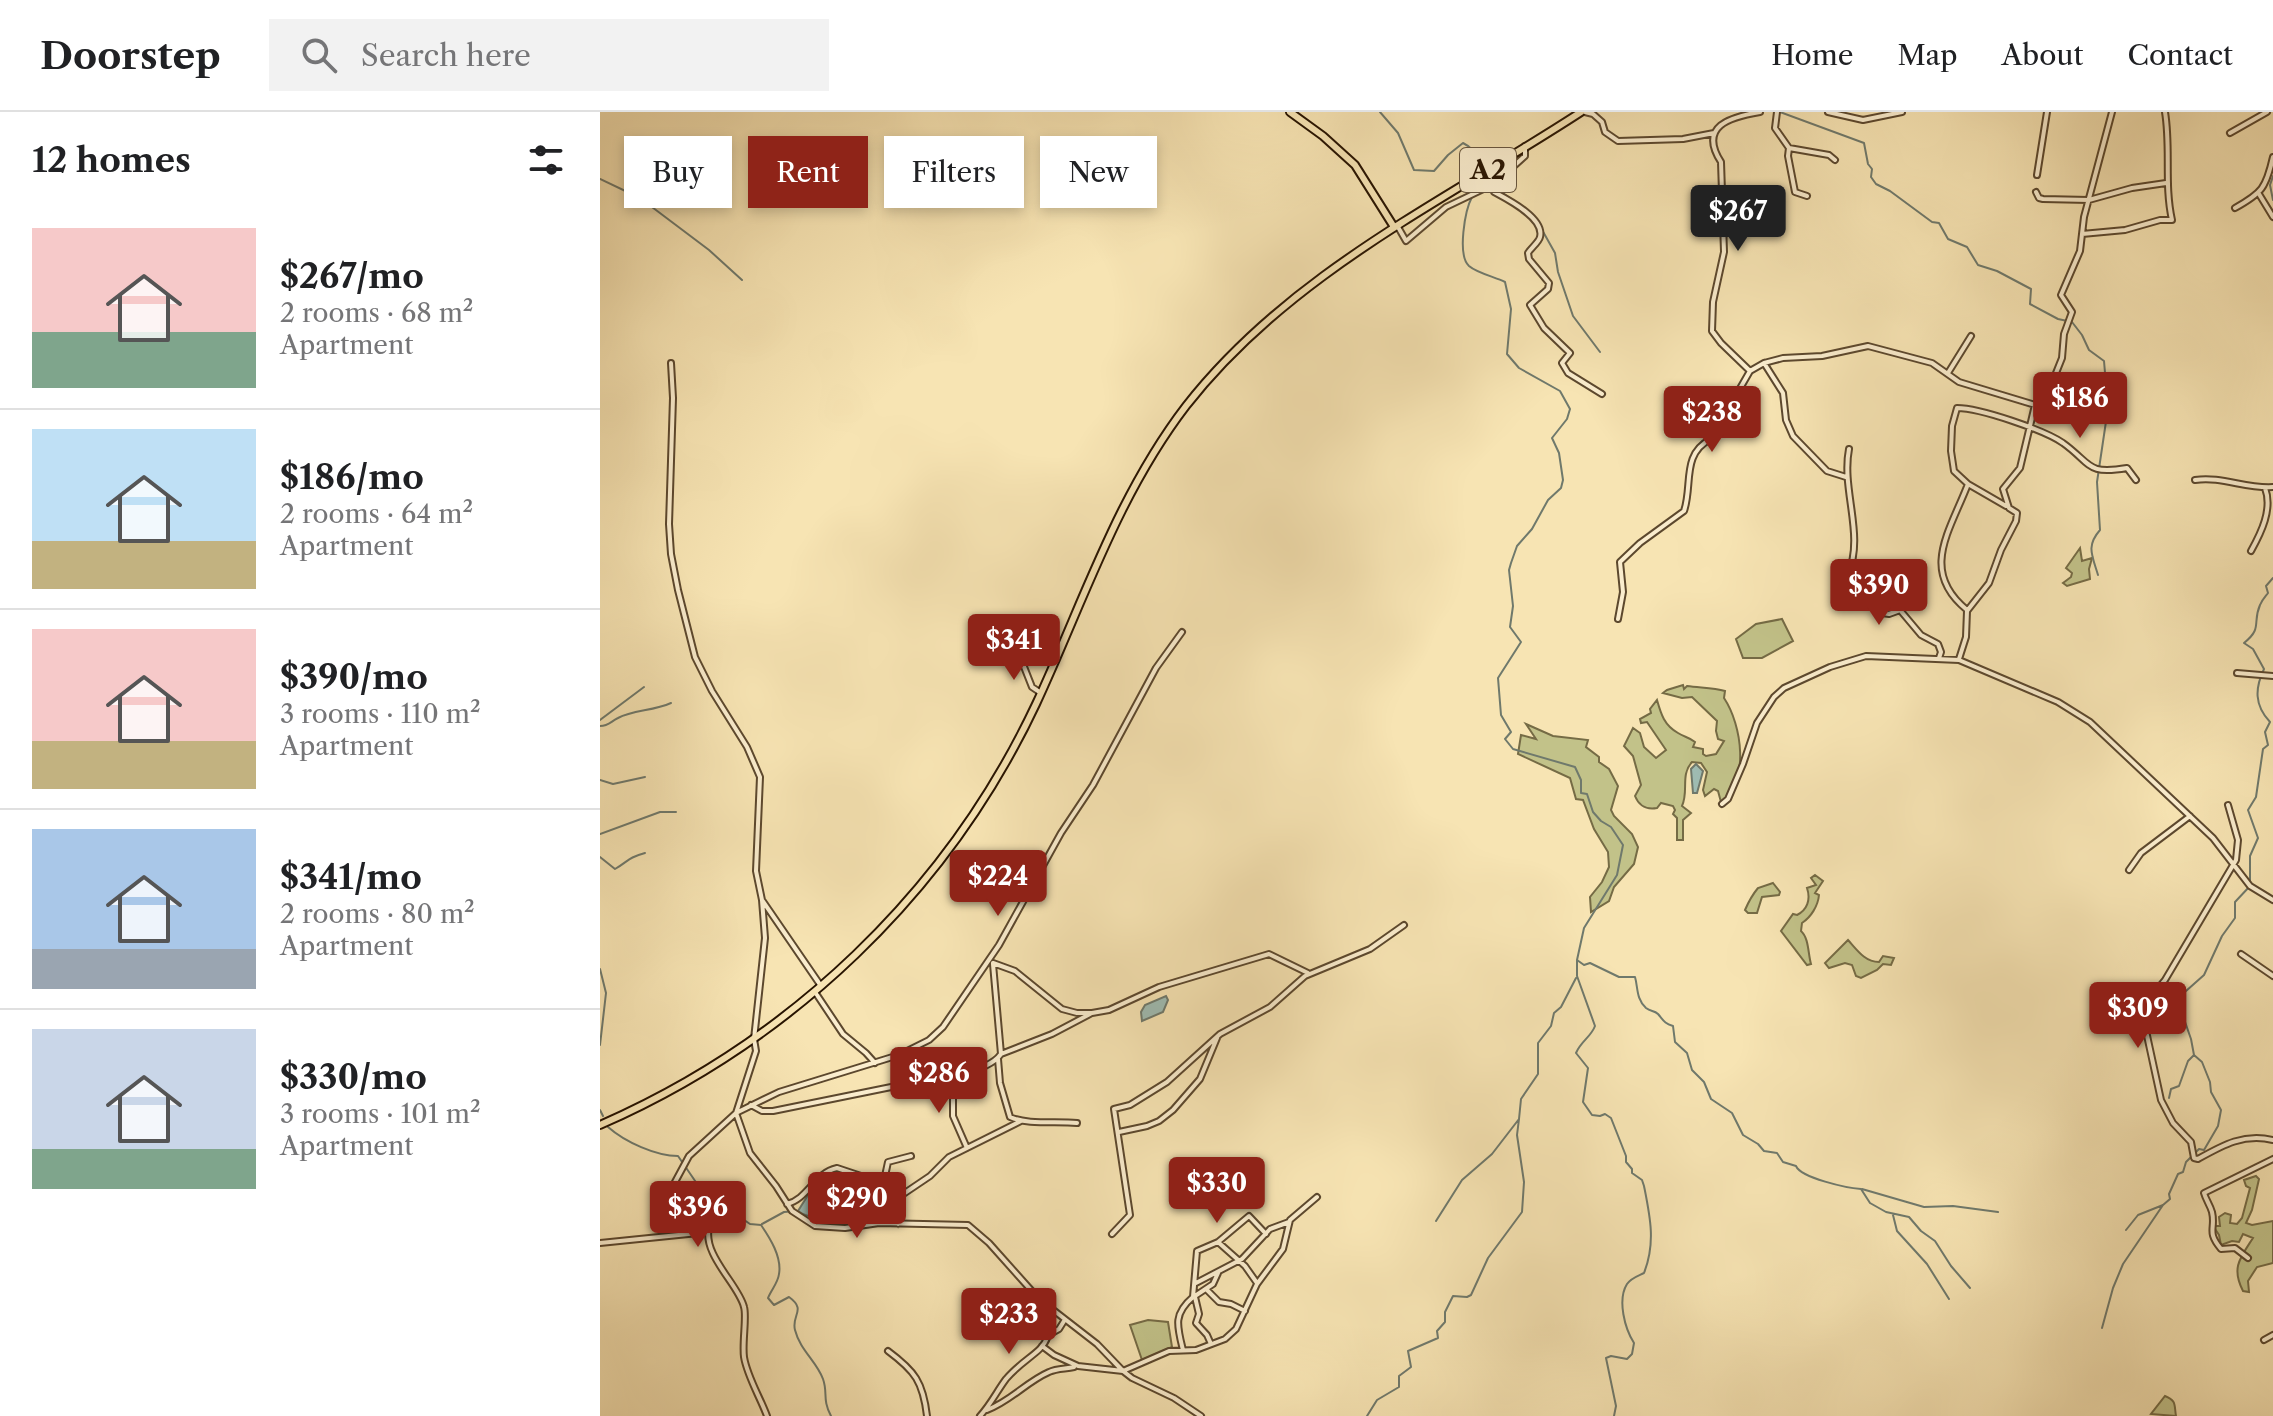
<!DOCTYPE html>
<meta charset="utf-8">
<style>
body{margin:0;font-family:"Libre Caslon Text",serif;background:#f2f2f2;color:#202124;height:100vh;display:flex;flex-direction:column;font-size:30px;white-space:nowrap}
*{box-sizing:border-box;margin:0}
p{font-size:26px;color:#757577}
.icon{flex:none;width:44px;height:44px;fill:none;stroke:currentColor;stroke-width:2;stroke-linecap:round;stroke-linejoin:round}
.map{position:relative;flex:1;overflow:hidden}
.details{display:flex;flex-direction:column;background:#fff;width:600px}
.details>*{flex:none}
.top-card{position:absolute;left:24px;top:24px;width:760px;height:72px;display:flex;gap:16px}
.price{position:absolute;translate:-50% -68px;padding:0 18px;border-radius:8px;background:#8f2418;color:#fff;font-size:26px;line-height:52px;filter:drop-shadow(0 2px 4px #0008)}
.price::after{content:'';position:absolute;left:50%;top:48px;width:24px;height:18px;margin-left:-12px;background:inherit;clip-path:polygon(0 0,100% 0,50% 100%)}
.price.on{background:#222;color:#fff}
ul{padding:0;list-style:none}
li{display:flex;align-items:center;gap:24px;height:200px;padding:0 32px}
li+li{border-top:2px solid #e0e0e0}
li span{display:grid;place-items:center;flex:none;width:224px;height:160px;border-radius:0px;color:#555}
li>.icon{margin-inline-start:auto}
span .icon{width:96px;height:96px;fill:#fffc;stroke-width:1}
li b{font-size:34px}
h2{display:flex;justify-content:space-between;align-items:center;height:96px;padding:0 32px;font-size:34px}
.tag{padding:0 28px;border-radius:0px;background:#fff;box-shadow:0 4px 12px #0003;font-size:28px;line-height:72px}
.tag.on{background:#8f2418;color:#fff}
header{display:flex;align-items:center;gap:48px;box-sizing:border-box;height:112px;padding:0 40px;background:#fff;border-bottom:2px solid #e0e0e0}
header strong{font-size:38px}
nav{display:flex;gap:44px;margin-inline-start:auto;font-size:28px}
.search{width:560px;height:72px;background:#f2f2f2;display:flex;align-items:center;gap:20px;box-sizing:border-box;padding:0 28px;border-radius:0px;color:#757577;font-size:30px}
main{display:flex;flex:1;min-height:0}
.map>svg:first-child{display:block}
.green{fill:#c2c289;stroke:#756b45;stroke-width:2}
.water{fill:#9fbdb4;stroke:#6f796c;stroke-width:2}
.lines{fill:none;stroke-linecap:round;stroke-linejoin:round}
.shore{stroke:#64685a;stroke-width:2}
.stream{stroke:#6f796c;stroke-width:2}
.minor-casing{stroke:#5c482e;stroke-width:8}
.major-casing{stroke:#281401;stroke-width:10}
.minor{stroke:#faedce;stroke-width:4}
.major{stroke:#f7e4b3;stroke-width:6}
.labels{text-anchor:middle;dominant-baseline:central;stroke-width:7;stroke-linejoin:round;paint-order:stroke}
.shield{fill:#faedce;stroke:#67553e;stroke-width:2}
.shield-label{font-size:26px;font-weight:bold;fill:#281401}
</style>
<header>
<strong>Doorstep</strong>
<div class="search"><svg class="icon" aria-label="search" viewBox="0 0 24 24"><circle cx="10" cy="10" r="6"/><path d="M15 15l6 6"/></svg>Search here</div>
<nav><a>Home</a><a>Map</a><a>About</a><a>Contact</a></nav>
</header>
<main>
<section class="details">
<h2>12 homes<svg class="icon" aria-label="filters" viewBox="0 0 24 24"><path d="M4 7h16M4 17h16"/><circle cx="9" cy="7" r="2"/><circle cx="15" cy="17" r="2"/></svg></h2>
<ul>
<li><span style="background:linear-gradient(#f6c9c9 65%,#7fa58c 0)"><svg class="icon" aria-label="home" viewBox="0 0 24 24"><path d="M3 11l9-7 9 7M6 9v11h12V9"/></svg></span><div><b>$267/mo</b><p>2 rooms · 68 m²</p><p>Apartment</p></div></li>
<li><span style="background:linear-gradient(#bfe0f5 70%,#c2b280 0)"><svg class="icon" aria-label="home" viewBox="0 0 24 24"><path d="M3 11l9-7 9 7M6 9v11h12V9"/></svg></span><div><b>$186/mo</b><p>2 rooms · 64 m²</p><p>Apartment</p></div></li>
<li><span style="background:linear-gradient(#f6c9c9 70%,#c2b280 0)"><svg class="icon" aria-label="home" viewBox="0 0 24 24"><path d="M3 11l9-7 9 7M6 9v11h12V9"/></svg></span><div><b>$390/mo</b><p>3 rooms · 110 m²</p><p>Apartment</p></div></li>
<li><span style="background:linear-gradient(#a9c7e8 75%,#9aa5b1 0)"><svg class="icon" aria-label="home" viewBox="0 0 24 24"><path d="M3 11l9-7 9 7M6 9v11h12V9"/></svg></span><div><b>$341/mo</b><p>2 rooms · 80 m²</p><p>Apartment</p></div></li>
<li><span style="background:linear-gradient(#c9d6e8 75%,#7fa58c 0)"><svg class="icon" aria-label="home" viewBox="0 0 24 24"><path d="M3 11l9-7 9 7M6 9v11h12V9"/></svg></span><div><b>$330/mo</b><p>3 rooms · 101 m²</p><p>Apartment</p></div></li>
</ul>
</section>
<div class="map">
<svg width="1673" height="1304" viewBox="0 0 1673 1304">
<rect width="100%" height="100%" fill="#f7e4b3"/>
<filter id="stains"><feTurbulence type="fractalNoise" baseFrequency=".0025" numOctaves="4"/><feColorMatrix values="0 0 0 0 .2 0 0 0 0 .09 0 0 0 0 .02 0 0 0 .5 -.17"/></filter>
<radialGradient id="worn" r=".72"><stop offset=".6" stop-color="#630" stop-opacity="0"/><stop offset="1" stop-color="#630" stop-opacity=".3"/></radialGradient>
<path class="green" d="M 1480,436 L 1482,449 L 1492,446 L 1489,457 L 1490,467 L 1467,474 L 1463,471 L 1471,465 L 1472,461 L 1466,456 Z
M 1182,507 L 1193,529 L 1162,546 L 1143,546 L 1136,527 L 1156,512 Z
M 1083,573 L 1084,577 L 1087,574 C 1100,576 1113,575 1125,579 L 1124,586 C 1142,613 1150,669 1121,690 L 1118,679 L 1114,677 L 1105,684 L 1103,678 L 1107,660 L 1101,651 L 1092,650 C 1080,663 1089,679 1082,694 L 1091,701 L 1083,708 L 1083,728 L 1077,728 L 1077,706 L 1073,702 L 1075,698 L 1073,694 L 1061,691 L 1057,696 C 1046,698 1039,694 1035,684 L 1041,673 L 1033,644 L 1024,634 L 1033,616 L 1040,621 L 1044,635 L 1056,646 L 1066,638 L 1047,610 L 1041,611 L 1040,607 L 1051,601 L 1050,597 L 1057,588 C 1061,602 1064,613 1078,621 C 1084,625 1089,625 1095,630 L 1093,635 L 1103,637 L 1103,642 L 1106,644 L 1116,642 L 1124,629 L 1118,627 L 1116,619 L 1117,609 L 1092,585 L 1082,586 L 1063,581 L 1067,578 Z
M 926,612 L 953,624 L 988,628 L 986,635 L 999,645 L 999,650 L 1009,657 L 1018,674 L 1011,698 L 1014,704 L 1032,722 L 1038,735 L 1034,752 L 1014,775 L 1009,789 L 991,800 L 990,785 L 1002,770 L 1009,755 L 1008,740 L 994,717 L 983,688 L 976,687 L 970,666 L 918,642 L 921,623 L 936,627 Z
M 1215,763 L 1223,769 L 1215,781 L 1219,783 C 1218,794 1211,805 1202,811 L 1201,819 C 1209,826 1208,842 1211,852 L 1207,853 L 1181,819 L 1193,802 L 1197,803 C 1207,798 1211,788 1207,776 L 1216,773 L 1211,766 Z
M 1173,771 L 1180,780 L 1179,783 L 1162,785 L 1157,801 L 1148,801 L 1145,798 C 1148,791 1153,782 1158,776 Z
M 1248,828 C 1257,838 1265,850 1279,850 L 1283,844 L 1294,846 L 1291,853 L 1283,852 L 1277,858 L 1261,866 L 1256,864 L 1252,853 L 1245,851 L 1229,856 L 1225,851 Z
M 1656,1064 L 1659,1067 L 1652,1098 L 1646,1111 L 1652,1113 L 1673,1109 L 1673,1151 L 1657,1155 L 1648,1169 L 1649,1180 L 1643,1179 C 1631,1156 1640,1146 1653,1126 L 1643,1122 L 1639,1130 L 1632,1129 L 1621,1133 L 1619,1123 L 1613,1114 L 1620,1114 L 1619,1105 L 1625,1101 L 1631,1103 L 1630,1111 L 1637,1112 L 1642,1106 L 1650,1076 L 1646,1074 L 1644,1068 Z
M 548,1208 L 568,1210 L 572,1235 L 542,1248 L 530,1213 Z
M 1565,1284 C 1577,1289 1574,1293 1576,1304 L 1551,1302 Z"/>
<path class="water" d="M 1096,652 L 1103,659 L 1097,681 L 1093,681 L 1091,657 Z
M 566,884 L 568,888 L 563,900 L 542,909 L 541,900 L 545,893 Z
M 235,1066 L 261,1070 L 265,1076 L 263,1084 C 240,1092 223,1116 198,1099 L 210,1080 Z"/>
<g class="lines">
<path class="shore" d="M 235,1074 L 246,1076 L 247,1081 L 226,1096 L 214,1095 L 216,1085 Z"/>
<path class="stream" d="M 780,0 L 798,21 L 814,58 L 834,59 L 848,43 L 863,31 C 871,35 874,39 878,47 L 876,55
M 1180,0 L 1264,31 L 1268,52 L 1272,57 L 1271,65 L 1276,72 L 1290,79 L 1332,110 L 1339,111 L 1348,127 L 1367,135 L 1378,153 L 1397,159 L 1431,177 L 1430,192 L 1458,207 L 1472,210 L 1482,223 L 1489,238 L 1504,249 L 1508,296 L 1497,370 L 1500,418 C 1486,434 1492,443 1498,463
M 1673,64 L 1670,73 L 1673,88
M 0,67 L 40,86 L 109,138 L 142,168
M 897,77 L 914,89
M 874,79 L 881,72 L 888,72
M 872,85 C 865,98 857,143 869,154 C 877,161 895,165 905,170 L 911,197 L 907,242 L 919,256 L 960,279 L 970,297 L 967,307 L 952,326 L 959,341 L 963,368 L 961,376 L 948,388 L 932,417 L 917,434 L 911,451 L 909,458 L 913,494 L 910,515 L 921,530 L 898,566 L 901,603 L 911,620 L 905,627 L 913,637 L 975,655 L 981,668 L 981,681 L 987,682 L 993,700 L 1001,709 L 1011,715 L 1023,733 L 1017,763 L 984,816 L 977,848 L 977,864 L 995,914 C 991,925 981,929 976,941 L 988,956 L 983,990 L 992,1003 L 1000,1004 L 1005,1002 L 1011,1006 L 1026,1044 L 1026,1050 L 1032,1057 L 1032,1061 L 1042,1068 L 1044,1074 C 1050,1104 1056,1131 1044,1161 C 1038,1164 1031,1166 1027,1172 C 1017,1188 1025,1217 1034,1231 L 1032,1242 L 1027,1247 L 1011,1244 L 1006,1246 L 1016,1294 L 1014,1304
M 941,116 L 955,141 L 958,160 L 973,204 L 1000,240
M 0,608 L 44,575
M 0,614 C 9,614 10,610 18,606 C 33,598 53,599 71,591
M 0,668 L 13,672 L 45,665
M 0,722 L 60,700 L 76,700
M 0,745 L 15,757 C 29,749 27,746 45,741
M 977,848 L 984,853 L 990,851 L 1019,865 L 1035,865 C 1038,875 1036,887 1046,896 C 1051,900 1054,898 1058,902 C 1064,909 1064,911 1073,914 L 1075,930 L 1087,941 L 1092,958 L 1104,970 L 1111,987 L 1132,1001 L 1143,1023 L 1158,1032 L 1164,1039 L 1177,1041 L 1183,1050 L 1196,1054 C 1201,1066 1247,1076 1261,1077 L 1270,1091 L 1286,1100 L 1309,1105 L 1321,1119 L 1335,1129 L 1351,1154 L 1370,1176
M 0,857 L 6,881 L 0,933
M 1569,986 L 1571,977 L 1579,974 L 1588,949 L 1594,943
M 0,998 L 3,1004
M 8,1015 C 25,1030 56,1044 78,1044 L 102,1079 L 150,1112 L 161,1113 C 170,1126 182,1145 179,1162 C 178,1171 171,1178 168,1186 L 174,1193 L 189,1185 C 207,1198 191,1203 195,1218 C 200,1238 217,1250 223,1267 C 228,1281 222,1287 231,1304
M 1262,1077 L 1324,1095 L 1353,1094 L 1398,1100
M 1293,1103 L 1297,1119 L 1327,1152 L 1349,1187
M 836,1109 L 862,1068 L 892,1042 L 919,1007 L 921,987 L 938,962 L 938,931 L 951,914 L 954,901 L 961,895 L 976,866
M 162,1112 L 184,1100 L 198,1099
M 1526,1118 L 1538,1103 L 1563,1093 L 1570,1087 L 1569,1082 L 1578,1062 L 1583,1060 L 1586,1050 L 1599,1037 L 1604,1038 L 1618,1014 L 1621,998 L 1611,980 L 1610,970 L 1602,950 L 1594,943 L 1591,927 L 1577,887 L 1604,863 L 1622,824 L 1635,806 L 1635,790 L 1650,774 L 1650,744 L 1658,726 L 1648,698 L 1656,685 L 1663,637 L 1668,633 L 1665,620 L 1670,610 C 1654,593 1655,576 1664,557 L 1653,537 L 1644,531 C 1663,516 1652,511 1660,493 C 1662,488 1665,485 1668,481 L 1666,474 L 1673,466
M 1502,1216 L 1513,1176 L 1523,1152 L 1563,1093
M 767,1304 L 777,1288 L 799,1275 L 799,1264 L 811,1255 L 808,1239 L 838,1226 L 837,1219 L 845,1210 L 845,1200 L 853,1184 L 867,1185 L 871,1183 L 888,1146 L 922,1100 L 924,1070 L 917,1023 L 919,1007"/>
<g class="minor-casing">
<path id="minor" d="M 985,0 L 993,2 L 1002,10 L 1005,20 L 1018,29 L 1083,27 L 1114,21
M 1177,0 L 1175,16 L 1189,36 L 1188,44 L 1195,80 L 1207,84
M 1228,0 L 1263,8 L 1302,0
M 1630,21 L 1667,0
M 925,34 L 925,44 L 894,72 L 894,80 C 907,87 945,106 940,125 C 939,130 931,136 928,141 L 929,147 L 949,171 L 948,177 L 930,193 L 944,216 L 970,241 L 962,251 L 968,261 L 1002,282
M 1189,36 L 1229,43 L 1235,48
M 1437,63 L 1447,0
M 1436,80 L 1439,86 L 1443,87 L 1489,88 L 1532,76 L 1566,71
M 1659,82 L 1673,105
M 1635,96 C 1662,81 1666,76 1673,45
M 798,115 L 806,129 L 846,95 L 894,72
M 1482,122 L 1525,118 L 1560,108 L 1572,108 C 1564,72 1571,36 1565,0
M 71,251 L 73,286 L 69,412 L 71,442 L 78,478 L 95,545 L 112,579 L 147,635 L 160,665 L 156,759 L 162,788 L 221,874
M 1164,251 L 1183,281 L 1186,308 L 1193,324 L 1227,359 L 1246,365
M 1150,259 L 1121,231 L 1112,219 L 1113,190 L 1124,140 L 1121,50 C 1098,14 1130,5 1160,0
M 1348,261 L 1371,224
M 1249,337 C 1241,378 1265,423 1248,462 L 1262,472 L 1282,501 L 1289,502 L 1300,498 L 1321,523 L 1338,532 L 1341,540 L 1339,546
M 1595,368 C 1622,364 1646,377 1673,375
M 1406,394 L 1368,372 L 1354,359 L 1351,339 L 1352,314 L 1357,296 C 1380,296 1444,318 1463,331 C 1492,352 1486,363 1527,356 L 1536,368
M 1651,439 C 1661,421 1673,397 1665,376
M 1367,498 C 1319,459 1350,419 1368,372
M 1018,507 L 1023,480 L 1020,450 L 1040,431 L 1084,399 C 1093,373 1081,342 1111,327 L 1150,259 L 1164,251 L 1183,246 L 1222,244 L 1268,234 L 1332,251 L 1359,270 L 1435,293
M 392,539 L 417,537 L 432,575 L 441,581
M 1359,547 L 1366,525 L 1367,499 L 1389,471 L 1401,438 L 1416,409 L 1417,401 L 1409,396 L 1403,377 L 1420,356 L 1435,293 L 1448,281 L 1462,246 L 1464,222 L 1472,200 L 1461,183 L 1480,139 L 1484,105 L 1512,0
M 1637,561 L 1673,564
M 1122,692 L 1128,687 L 1143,652 L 1157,611 L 1174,585 L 1184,576 L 1230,555 L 1266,544 L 1359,548 L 1458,590 L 1490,610 L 1613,726 L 1650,774 L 1673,788
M 1628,693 L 1638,728 L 1636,748 L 1565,868 L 1545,892 L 1543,905 L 1561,988 L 1573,1011 L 1591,1030 L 1594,1046 L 1598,1047 C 1623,1033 1644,1021 1673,1028
M 1529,758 L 1541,741 L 1590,704
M 162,788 L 165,826 L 154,927 L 156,939 L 136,1001 L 150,1041 L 176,1074 L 192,1099 L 215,1114 L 245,1116 L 279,1111 L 368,1113 L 389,1131 L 439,1187 L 497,1232 L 523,1259 L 532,1266 L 574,1286 L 601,1304
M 1641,842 L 1673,864
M 393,851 L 415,859 L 462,897 L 477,901 L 492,901 L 509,898 L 559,875 L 669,842 L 708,861
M 215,880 L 243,922 L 266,941 L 275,951
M 401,942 L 452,922 L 490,902
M 299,943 L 306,972 C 330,969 387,962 401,942 L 393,852
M 398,947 L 400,971 L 410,1005 C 427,1013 457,1009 477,1011
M 353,963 L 353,1004 L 367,1036
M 151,993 L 162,999 L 173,999 L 306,972
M 519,1020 L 547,1014 L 559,1009 L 573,998 L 600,967 L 617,926
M 278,1076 L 285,1064 L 288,1050 L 311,1044
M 187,1092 C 208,1087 214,1061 237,1056 L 273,1068 L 276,1071 L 282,1096
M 298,1112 L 283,1100 L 284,1095 L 330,1064 L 349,1045 L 421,1009
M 512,1122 L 530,1103 L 514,997 L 530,993 L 567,970 L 620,922 L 670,895 L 705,864 L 770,837 L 804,813
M 618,1130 L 645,1154 L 657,1171
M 0,1131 L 108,1120
M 1648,1146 L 1635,1136 L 1621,1137 C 1606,1119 1616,1117 1612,1100 C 1610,1093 1606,1088 1604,1081 L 1673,1047
M 596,1171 L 642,1147 L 670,1117 L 689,1110
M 607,1178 L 619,1190 L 631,1192 L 645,1199
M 595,1184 L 613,1172 L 618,1161
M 595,1185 L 599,1202 L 596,1211 L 607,1223 L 611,1232
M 450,1222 L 459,1217 L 464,1209
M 1664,1228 L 1673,1223
M 442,1234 L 454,1243 L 478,1254 L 523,1259 L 569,1239 L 596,1238 L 625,1227 L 636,1217 L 657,1172 L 683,1137 L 690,1108 L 717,1085
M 583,1238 C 577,1214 573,1202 593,1185 L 597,1139 L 618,1130 L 649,1104 L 666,1122
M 288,1239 C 315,1259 323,1270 327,1304
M 387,1298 C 411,1289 426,1270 449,1260 C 457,1256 466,1257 474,1255
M 167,1304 C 160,1285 147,1264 144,1245 C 142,1231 147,1204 144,1195 C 139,1173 102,1143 109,1115 L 99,1092 L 75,1070 L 89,1044 L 136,1001 L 179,980 L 299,943 L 329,928 L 343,915 L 399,833 L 461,721 L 493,673 L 556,556 L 582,520
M 380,1304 C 391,1292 397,1279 406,1267 C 432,1236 464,1238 440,1189"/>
</g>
<g class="major-casing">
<path id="major" d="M 690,0 L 723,24 L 755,53 L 794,115
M 0,1013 C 190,930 347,781 436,592 C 483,491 517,384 586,294 C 690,161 843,90 981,0"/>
</g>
<use href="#minor" class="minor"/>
<use href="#major" class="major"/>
</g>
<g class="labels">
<rect class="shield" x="860" y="36" width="56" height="44" rx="6"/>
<g class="shield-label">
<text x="888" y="58">A2</text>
</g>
</g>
<rect width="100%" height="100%" filter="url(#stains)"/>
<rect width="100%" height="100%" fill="url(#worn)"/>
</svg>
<b class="price on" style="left:1138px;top:141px">$267</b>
<b class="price" style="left:1480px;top:328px">$186</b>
<b class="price" style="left:1112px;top:342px">$238</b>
<b class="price" style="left:1279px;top:515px">$390</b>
<b class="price" style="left:414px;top:570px">$341</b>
<b class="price" style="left:398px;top:806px">$224</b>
<b class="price" style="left:1538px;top:938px">$309</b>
<b class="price" style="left:339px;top:1003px">$286</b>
<b class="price" style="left:617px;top:1113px">$330</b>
<b class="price" style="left:257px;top:1128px">$290</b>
<b class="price" style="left:98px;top:1137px">$396</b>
<b class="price" style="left:409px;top:1244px">$233</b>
<div class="top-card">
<a class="tag">Buy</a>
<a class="tag on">Rent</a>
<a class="tag">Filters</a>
<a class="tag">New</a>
</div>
</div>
</main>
